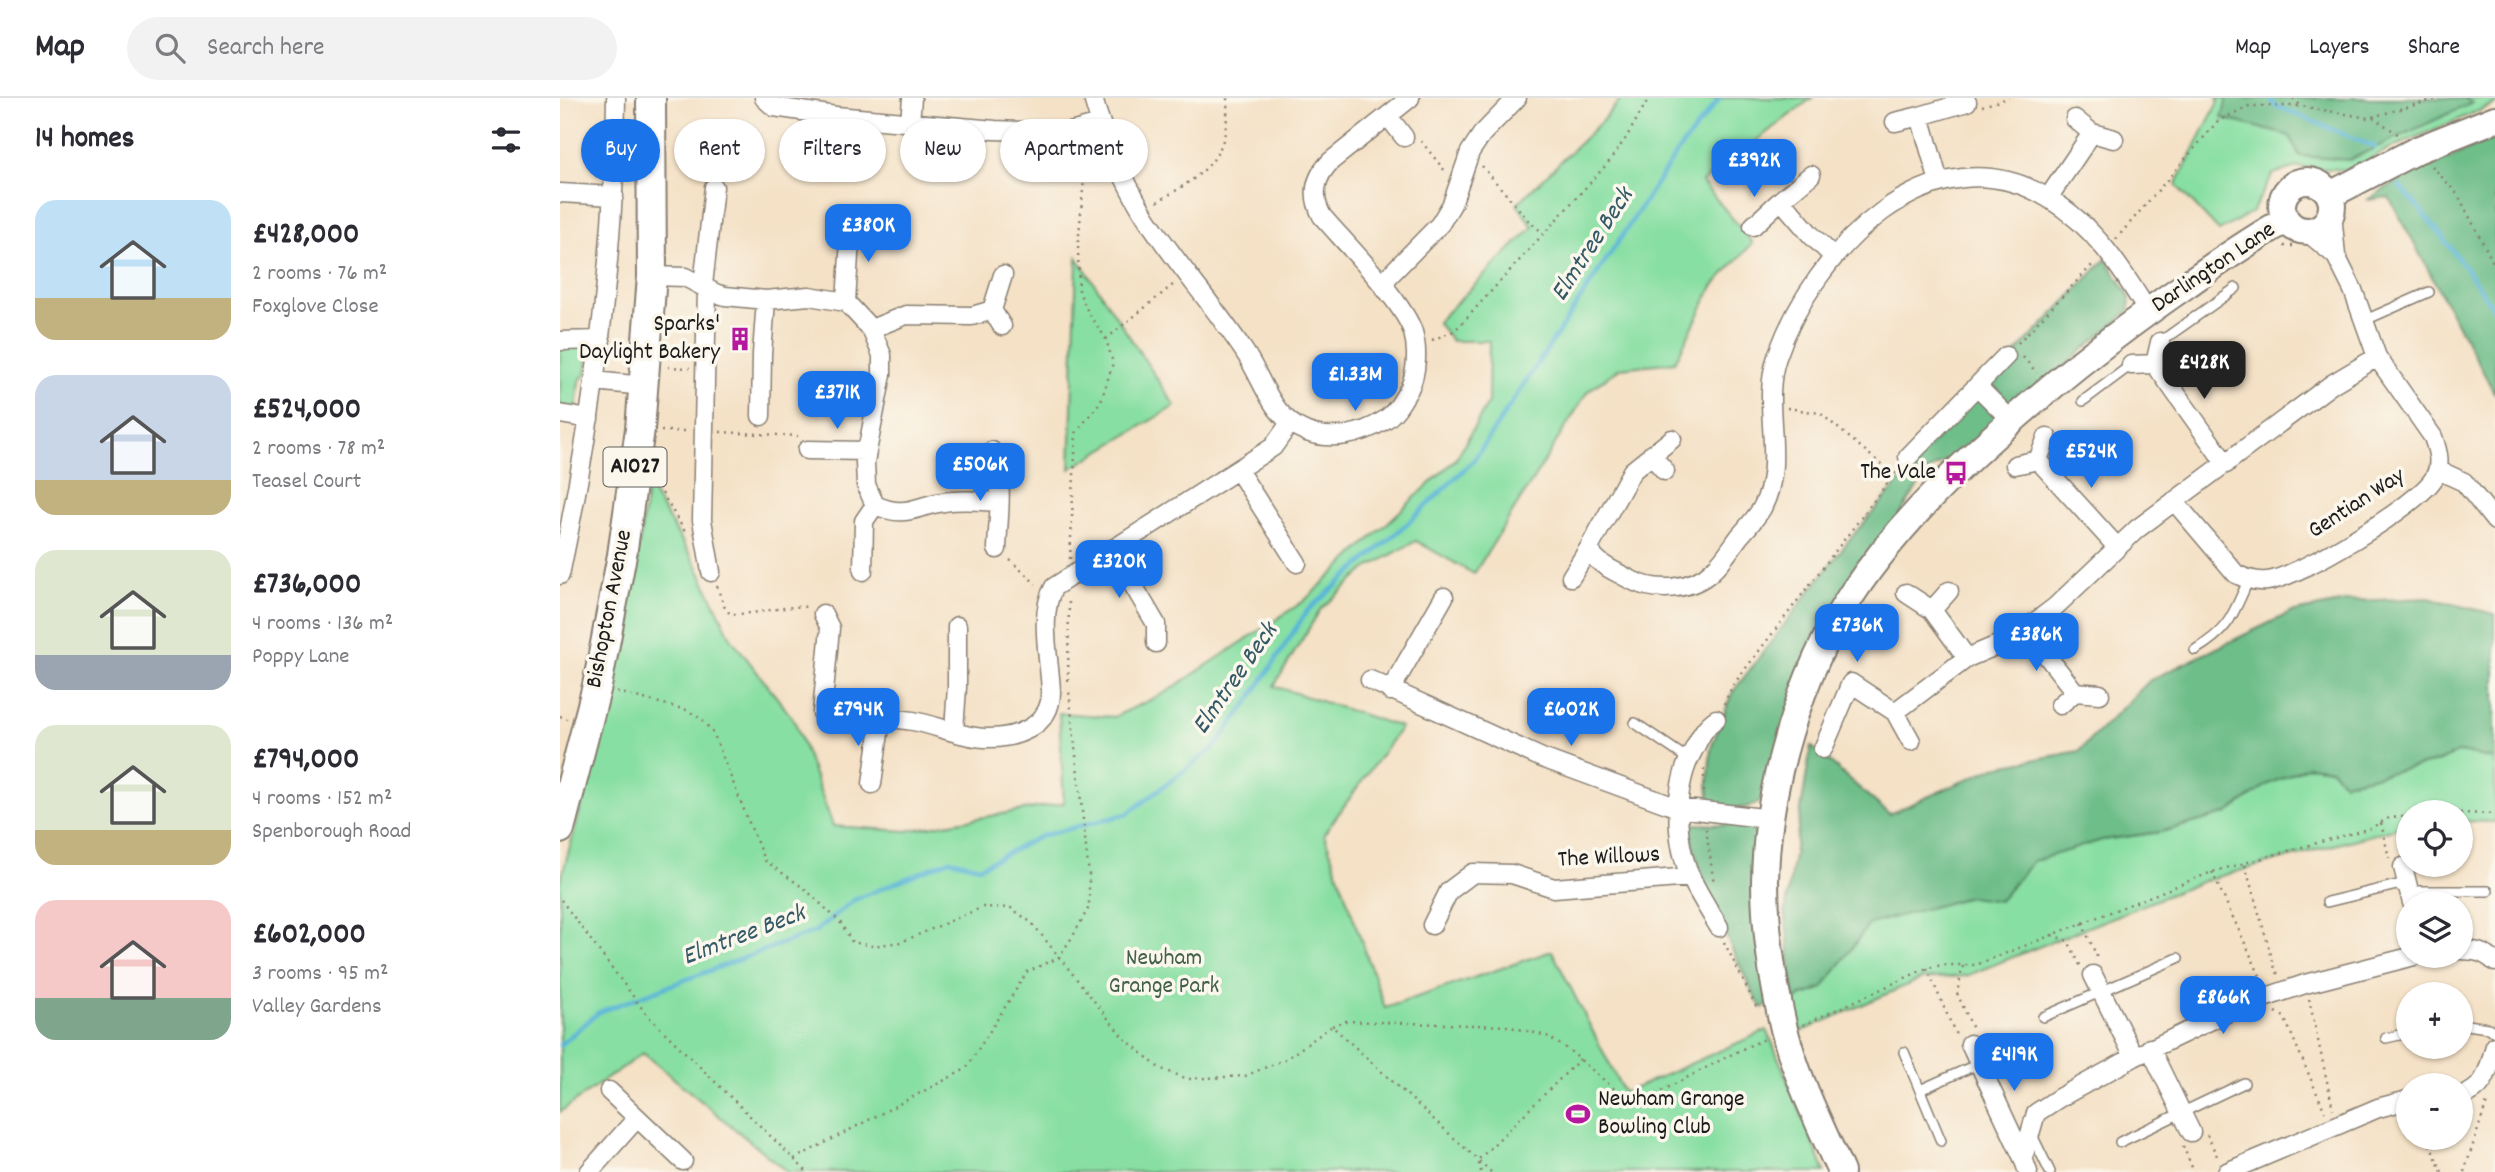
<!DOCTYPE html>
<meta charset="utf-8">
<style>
body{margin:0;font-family:Dekko,sans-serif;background:#f2f2f3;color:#2b2b33;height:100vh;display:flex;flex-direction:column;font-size:26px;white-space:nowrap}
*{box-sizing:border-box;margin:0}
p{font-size:23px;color:#7c7c81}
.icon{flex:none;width:38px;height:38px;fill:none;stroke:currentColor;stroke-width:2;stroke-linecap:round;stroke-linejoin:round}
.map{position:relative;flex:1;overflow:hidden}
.panel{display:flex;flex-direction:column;background:#fff;width:560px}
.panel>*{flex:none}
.top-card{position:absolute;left:21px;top:21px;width:665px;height:63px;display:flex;gap:14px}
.tools{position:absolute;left:1836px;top:702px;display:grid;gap:14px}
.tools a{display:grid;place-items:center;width:77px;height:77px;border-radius:50%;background:#fff;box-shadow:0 2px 5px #0004;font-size:35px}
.price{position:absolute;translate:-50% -60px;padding:0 16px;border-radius:14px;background:#1a73e8;color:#fff;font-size:23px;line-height:46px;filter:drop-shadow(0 2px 4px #0008)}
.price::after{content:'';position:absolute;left:50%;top:42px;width:21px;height:16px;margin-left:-10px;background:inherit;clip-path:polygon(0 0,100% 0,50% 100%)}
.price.active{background:#222;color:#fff}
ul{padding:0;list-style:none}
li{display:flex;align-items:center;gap:21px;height:175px;padding:0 35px}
li span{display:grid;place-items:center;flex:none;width:196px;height:140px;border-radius:21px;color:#555}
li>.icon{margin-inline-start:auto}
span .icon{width:84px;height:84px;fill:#fffc;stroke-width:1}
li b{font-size:30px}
h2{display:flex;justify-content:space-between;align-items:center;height:84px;padding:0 35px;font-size:30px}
.tag{padding:0 24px;border-radius:32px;background:#fff;box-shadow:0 2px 5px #0004;font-size:24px;line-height:63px}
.tag.active{background:#1a73e8;color:#fff}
header{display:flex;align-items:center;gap:42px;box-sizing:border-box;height:98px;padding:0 35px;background:#fff;border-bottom:2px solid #e1e1e2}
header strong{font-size:33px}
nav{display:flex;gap:38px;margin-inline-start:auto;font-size:24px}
.search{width:490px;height:63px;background:#f2f2f3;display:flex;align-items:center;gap:18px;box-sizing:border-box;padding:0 24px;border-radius:38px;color:#7c7c81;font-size:26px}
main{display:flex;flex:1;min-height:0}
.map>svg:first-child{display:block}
.green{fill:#88dfa3;stroke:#527e60;stroke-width:2}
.forest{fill:#6ebe89;stroke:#456d52;stroke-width:2}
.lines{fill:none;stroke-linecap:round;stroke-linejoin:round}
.stream{stroke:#59b5d7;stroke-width:4.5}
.lane-casing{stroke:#887e71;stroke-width:12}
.street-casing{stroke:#887e71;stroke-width:21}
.secondary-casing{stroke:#887e71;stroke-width:30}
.primary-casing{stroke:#887e71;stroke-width:32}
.path{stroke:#887e71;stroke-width:2.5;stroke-dasharray:2 5;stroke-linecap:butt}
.lane{stroke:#fff;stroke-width:9}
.street{stroke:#fff;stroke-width:18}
.secondary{stroke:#fff;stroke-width:26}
.primary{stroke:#fff;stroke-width:28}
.labels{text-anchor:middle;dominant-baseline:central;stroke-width:7;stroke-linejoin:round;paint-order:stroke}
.shield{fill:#fbf7ec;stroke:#5f5e5a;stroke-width:2}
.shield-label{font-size:23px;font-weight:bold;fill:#1c1c1c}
.street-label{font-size:24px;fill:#1c1c1c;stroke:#fbf7ec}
.poi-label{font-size:24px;fill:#1c1c1c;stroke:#fbf7ec;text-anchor:end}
.park-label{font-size:24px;fill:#42604b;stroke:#fbf7ec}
.water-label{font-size:26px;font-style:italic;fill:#345967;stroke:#fbf7ec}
</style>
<header>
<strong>Map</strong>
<div class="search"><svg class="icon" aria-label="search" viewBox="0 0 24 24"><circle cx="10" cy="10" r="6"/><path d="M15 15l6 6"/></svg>Search here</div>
<nav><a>Map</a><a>Layers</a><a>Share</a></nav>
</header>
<main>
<section class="panel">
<h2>14 homes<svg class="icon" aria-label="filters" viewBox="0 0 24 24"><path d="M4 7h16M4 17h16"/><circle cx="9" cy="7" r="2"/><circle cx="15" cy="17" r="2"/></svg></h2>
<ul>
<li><span style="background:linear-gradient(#bfe0f5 70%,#c2b280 0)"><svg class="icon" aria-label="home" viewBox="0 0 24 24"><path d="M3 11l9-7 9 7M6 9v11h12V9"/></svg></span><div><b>£428,000</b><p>2 rooms · 76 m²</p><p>Foxglove Close</p></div></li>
<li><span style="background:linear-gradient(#c9d6e8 75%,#c2b280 0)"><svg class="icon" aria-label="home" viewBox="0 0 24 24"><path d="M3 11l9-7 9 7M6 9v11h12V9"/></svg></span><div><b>£524,000</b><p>2 rooms · 78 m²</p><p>Teasel Court</p></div></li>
<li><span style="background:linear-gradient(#dfe7d0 75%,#9aa5b1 0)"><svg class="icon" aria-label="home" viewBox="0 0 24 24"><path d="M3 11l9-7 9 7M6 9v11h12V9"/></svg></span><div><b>£736,000</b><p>4 rooms · 136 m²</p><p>Poppy Lane</p></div></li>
<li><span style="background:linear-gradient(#dfe7d0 75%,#c2b280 0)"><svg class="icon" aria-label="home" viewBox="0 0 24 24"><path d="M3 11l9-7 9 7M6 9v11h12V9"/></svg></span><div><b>£794,000</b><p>4 rooms · 152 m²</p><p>Spenborough Road</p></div></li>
<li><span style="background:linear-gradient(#f6c9c9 70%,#7fa58c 0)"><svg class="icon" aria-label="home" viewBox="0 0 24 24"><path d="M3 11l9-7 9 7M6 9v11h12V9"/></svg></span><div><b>£602,000</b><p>3 rooms · 95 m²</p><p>Valley Gardens</p></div></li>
</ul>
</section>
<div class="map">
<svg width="1935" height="1074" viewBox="0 0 1935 1074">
<rect width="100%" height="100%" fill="#fbf7ec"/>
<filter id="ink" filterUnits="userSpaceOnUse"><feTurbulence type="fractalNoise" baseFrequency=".0143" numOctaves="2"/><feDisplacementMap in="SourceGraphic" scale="14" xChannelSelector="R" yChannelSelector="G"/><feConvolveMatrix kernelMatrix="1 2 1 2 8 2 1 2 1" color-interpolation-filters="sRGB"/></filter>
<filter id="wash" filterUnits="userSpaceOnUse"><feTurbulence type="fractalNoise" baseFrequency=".00686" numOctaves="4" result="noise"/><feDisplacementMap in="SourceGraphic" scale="28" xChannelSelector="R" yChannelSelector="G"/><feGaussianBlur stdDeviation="1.57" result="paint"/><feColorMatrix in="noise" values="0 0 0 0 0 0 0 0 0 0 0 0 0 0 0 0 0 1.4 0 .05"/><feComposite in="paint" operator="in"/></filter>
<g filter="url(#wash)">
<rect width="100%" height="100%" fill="#f4e1c6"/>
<path class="green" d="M 1062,0 L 1252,0 L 1142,84 L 1193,145 L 1153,188 L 1115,264 L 1060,270 L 1028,293 L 914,476 L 856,443 L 806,471 L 760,512 L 714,588 L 841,629 L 764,736 L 825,910 L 992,853 L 1064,995 L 1207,932 L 1265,1074 L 227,1074 L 83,955 L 0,1014 L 0,784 L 35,660 L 74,478 L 88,387 L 137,468 L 171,540 L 234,622 L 273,728 L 346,733 L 504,705 L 499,615 L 554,619 L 605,595 L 744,503 L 896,361 L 928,305 L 929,243 L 892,243 L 877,224 L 973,129 L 957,106 L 1043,22 Z
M 1657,0 L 1935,0 L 1935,6 L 1828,51 L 1790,72 L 1737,69 L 1713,76 L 1692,114 L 1659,133 L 1616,87 L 1659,2 Z
M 517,159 L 615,308 L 510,371 Z
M 0,247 L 29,250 L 26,276 L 19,283 L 16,311 L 0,311 Z
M 1900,654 L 1935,661 L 1935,724 L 1901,723 L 1900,714 L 1848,714 L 1848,727 L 1646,782 L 1406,878 L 1361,881 L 1240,934 L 1234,902 L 1263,890 L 1309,826 L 1409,798 L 1439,802 L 1472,763 L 1542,742 L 1601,734 L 1668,715 L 1708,686 L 1749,668 L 1771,671 L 1784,685 L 1876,664 Z"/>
<path class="forest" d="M 1667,0 L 1903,0 L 1912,5 L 1789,62 L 1739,58 L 1730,38 L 1662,20 Z
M 1935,40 L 1935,296 L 1829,99 L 1807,102 L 1842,80 Z
M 1546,161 L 1570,199 L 1569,213 L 1457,308 L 1446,308 L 1432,293 L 1430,282 Z
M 1413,299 L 1421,299 L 1436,319 L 1435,325 L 1404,352 L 1367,374 L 1330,432 L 1205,699 C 1191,715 1170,709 1150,707 L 1148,686 L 1151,650 L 1172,595 L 1289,442 Z
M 1869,500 L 1935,516 L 1935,661 L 1900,654 L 1876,664 L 1784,685 L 1771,671 L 1749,668 L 1708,686 L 1668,715 L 1601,734 L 1542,742 L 1473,763 L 1439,803 L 1409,799 L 1309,826 L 1263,890 L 1234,901 L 1225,814 L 1251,648 L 1329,716 L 1435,669 L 1519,653 L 1590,582 L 1730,515 L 1790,503 Z
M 1134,726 L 1177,727 L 1191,730 L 1197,738 L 1209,907 L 1202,910 L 1196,901 C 1169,846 1141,791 1130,730 Z"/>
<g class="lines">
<path class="stream" d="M 1709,0 L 1716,8 L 1815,49
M 1839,88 C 1875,126 1906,169 1935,213
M 0,947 L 39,914 L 256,833 L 294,802 L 390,762 L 420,769 L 481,738 L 567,716 L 654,650 L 689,603 L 747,513 L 847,426 L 914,362 L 1118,53 L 1160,0"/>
</g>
</g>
<g filter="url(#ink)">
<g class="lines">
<g class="lane-casing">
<path id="lane" d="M 1803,223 L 1869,194
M 1600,244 L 1676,190
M 1523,303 L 1571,267
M 1635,552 C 1670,531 1672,518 1688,483
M 1075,625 L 1128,661
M 1767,804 L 1837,787 L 1851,793 L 1928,793
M 1483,919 L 1618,860
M 1900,926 L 1928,930 L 1935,934
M 1826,940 L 1848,935
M 1344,954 L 1381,1043
M 1360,992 L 1418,966
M 1471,1035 L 1490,1074
M 1560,1044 L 1684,985"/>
</g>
<g class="street-casing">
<path id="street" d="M 204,0 L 214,9 L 276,18 L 435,32 L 507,35 L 540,26
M 533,0 C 542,35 565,85 584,116 C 614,163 653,206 684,253 C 704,282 710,319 747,334 C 772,343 801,337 823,323 C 835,316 842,303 849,291 C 857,275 858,251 853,234 C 843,203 785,145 762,118 C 751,97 755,79 771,63 L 850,0
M 828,18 L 844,39
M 1515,21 L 1532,35
M 350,24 L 352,0
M 1335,24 L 1360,18
M 1251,77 L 1221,102 L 1251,137 L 1274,159
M 1379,84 L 1360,18 L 1407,4
M 0,95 L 54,98
M 1488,100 L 1532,35 L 1554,41
M 1193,128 L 1221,102
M 1747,134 L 1776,158
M 92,178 L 125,179 L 155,195 L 165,198 L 206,202 L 249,198 L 286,204 L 311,231 L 322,257 L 322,276 L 305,364 L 306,387 L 315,407 L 304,423 L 303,473
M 143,187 L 154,89
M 147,190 L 142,422 L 151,474
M 826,192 L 826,181 L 880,126 L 892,106 L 910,54 L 922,36 L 957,0
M 286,204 L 291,126
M 432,212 L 442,228
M 311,231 L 346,217 L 412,218 L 432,212 L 443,177
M 0,243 L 41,242
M 1600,244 L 1595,266 L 1666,366
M 1571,267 L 1595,266
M 34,283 L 84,288
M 1417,288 L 1451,322
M 0,316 L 29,321
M 201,318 L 202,256 L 206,202
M 1112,341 L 1072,373 L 1029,450 C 1035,466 1055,473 1069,481 C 1095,495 1132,493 1153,472 C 1163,463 1171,450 1179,439 C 1187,430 1196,420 1202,410 C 1227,363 1200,308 1217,259 C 1252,155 1371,29 1488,100 C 1533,127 1561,169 1588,214
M 247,352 L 307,353
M 432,353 C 445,384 438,419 437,451
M 1091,357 L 1105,373
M 1348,359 L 1446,258
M 1478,362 L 1557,449
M 1455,367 L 1478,362 L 1487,339
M 678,372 L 737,465
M 1878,372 L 1904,384 L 1935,423
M 1614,403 L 1676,476 C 1686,481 1695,484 1707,483 C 1736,481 1860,406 1874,380 C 1882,367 1878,353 1873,339 L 1817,259 L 1793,192 L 1776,158 L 1772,115
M 315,407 C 347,421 354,408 384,404 C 402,401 421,403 439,404
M 552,451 L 596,526 L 596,545
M 0,477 C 33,320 55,161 56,0
M 1011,479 L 1029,450
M 1346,495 L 1372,512 L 1407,560
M 1372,512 L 1389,493
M 263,516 L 270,530 L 262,615 C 292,617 323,618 353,623 C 376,627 401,639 425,640 C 455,641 491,629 491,594 C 490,563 478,516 494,489 L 713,349 L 730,325
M 1466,531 L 1515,594
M 810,582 L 982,660 L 1118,710 L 1211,721
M 830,593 L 884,499
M 1500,607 L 1515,594 L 1540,596
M 1335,614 L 1407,560 L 1447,543 L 1466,531 L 1495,509 L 1577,431 L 1772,286 L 1817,259
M 1156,621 C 1145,628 1140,639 1134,651 C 1113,687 1114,744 1132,782 C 1140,798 1150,814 1159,829
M 394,632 L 397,589 L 397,528
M 1263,651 L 1291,585 L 1335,614 L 1351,643
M 312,686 L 321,620
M 1843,769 L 1852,805
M 872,827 L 889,793 L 913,775 L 952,776 L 994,790 L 1131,779
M 1900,852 C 1914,852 1925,854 1935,864
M 1533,877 L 1574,959
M 1410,946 L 1463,1060
M 1590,950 L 1631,1034
M 49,993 L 123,1063
M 1900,999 C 1927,990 1928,972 1935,948
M 29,1074 L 77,1020
M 1468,1074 L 1463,1060 L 1476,1015 L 1499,1000 L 1574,959 L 1683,907 L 1745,886 L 1854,858
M 1667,1074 L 1818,1010 L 1848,1002"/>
</g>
<g class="secondary-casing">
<path id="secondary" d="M1722 108a25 25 0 1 1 50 0a25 25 0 1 1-50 0Z
M 1770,97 L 1857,52 L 1935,21
M 1281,1074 C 1260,1027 1237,981 1224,931 C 1213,884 1205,832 1205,784 C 1206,689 1240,575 1292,496 C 1343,419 1414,354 1484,295 C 1530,256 1577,221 1626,187 C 1659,164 1691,141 1726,122"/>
</g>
<g class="primary-casing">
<path id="primary" d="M 0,731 L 37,588 L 62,457 L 80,331 L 92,178 L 91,0"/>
</g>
<path class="path" d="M 1733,0 L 1741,8
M 1422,8 L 1449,0
M 1813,19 L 1839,37
M 861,43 L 885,73
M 922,68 L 969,123 L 983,135
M 1872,68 L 1898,97 L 1935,168
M 597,104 C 645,75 670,62 667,0
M 1556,141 L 1658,23 L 1689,8 L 1741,8 L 1808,20 L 1880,0
M 1724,148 L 1738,148
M 546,241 L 614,186
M 872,242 L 894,233 L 904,223 L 1048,65 L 1066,40 L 1089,0
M 1458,245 L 1535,164
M 1463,259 L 1477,275
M 108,269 L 130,270
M 1227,310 L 1260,315 L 1334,377
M 101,333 L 129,333
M 160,334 L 238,338
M 95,383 L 127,437
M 510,461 L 516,335 L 541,303 L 553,265 L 546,241 L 528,214 L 519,194 L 518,148 L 527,47
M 450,462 L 476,486
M 157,488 L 164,508 L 170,516 C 197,517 222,507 249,509
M 508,583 L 509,499
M 57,594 L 127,612 L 143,622 L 154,637 L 204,762 L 245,791 L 280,824 L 292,844 L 312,848 L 341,844 L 423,809 L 451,810 L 472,825 L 562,938 L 599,970 L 628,981 L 685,978 L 726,961 L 772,928 L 931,1074
M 1164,606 L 1173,587 L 1339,370
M 0,618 L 7,621
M 1144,671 L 1144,696
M 1900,715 L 1935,716
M 1821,725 L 1829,760
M 1146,731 L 1154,786
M 1685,767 L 1716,874 L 1719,876
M 1652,774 L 1701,880 L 1700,883
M 1,802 L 87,917 L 247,1074
M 1522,825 L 1538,861
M 1492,837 L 1508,843 L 1521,869
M 1164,844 L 1197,910
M 1403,868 L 1397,895 L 1413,931
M 1367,870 L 1396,937
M 1749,901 L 1773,1011
M 1716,914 L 1724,919 L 1765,1014
M 1243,927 L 1367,870 L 1382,867 L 1416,867 L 1652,774 L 1811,730 L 1829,720 L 1848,718
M 772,928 L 784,923 L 947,928 L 987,938 L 1010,953 L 1065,1000 L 1076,1004 L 1086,1001 L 1182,951 L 1207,940
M 1647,1037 L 1658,1060
M 1867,1040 L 1882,1074
M 1623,1048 L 1634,1074
M 234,1061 L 406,971 L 467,874 L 498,860 L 513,838 L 529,809 L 529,777 L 509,593
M 921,1074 L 918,1062 L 1020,961
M 1904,1074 L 1927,1004"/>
<use href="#lane" class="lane"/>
<use href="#street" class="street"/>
<use href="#secondary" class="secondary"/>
<use href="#primary" class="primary"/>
</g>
</g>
<defs>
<g id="building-bare" transform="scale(1.89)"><path d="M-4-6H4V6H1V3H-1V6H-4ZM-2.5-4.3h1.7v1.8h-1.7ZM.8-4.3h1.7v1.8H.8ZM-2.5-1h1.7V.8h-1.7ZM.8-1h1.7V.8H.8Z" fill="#b5179e" stroke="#fbf7ec" stroke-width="2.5" paint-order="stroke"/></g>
<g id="bus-bare" transform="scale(1.89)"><path d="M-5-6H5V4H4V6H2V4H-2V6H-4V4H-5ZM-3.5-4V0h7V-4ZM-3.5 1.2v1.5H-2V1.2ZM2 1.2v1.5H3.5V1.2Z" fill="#b5179e" stroke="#fbf7ec" stroke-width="2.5" paint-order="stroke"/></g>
<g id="stadium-bare" transform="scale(1.89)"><path d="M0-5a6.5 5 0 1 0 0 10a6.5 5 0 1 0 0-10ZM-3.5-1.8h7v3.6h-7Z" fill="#b5179e" stroke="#fbf7ec" stroke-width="2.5" paint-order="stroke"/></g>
</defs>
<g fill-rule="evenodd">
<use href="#building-bare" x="180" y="241"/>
<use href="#bus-bare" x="1396" y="375"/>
<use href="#stadium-bare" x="1018" y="1016"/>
</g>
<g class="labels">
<rect class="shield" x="43.5" y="349.5" width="63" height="39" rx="5"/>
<g class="shield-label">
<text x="75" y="369">A1027</text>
</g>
<g class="street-label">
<text transform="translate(1654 170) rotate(-34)">Darlington Lane</text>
<text transform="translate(1797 406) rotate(-33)">Gentian Way</text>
<text transform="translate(50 511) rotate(-79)">Bishopton Avenue</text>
<text transform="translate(1049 760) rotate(-3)">The Willows</text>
</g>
<g class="poi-label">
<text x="160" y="227">Sparks'<tspan x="160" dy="28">Daylight Bakery</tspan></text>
<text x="1376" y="375">The Vale</text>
<text x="1038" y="1002" text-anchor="start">Newham Grange<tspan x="1038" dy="28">Bowling Club</tspan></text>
</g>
<g class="park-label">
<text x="604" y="861">Newham<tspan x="604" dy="28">Grange Park</tspan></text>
</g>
<g class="water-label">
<text transform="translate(1033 147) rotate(-57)">Elmtree Beck</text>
<text transform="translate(676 581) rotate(-55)">Elmtree Beck</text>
<text transform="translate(184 838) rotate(-21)">Elmtree Beck</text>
</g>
</g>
</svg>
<div class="tools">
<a><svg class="icon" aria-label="locate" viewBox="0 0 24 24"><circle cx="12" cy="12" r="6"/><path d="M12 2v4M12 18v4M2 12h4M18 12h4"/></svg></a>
<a><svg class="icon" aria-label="layers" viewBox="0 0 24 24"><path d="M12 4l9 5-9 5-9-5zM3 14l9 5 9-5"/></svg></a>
<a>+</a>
<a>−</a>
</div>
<b class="price" style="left:1194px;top:101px">£392K</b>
<b class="price" style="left:308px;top:166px">£380K</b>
<b class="price active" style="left:1644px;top:303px">£428K</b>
<b class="price" style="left:795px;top:315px">£1.33M</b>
<b class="price" style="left:277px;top:333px">£371K</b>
<b class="price" style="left:1531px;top:392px">£524K</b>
<b class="price" style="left:420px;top:405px">£506K</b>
<b class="price" style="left:559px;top:502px">£320K</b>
<b class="price" style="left:1297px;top:566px">£736K</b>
<b class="price" style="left:1476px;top:575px">£386K</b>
<b class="price" style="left:298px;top:650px">£794K</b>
<b class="price" style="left:1011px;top:650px">£602K</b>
<b class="price" style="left:1663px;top:938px">£866K</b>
<b class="price" style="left:1454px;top:995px">£419K</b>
<div class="top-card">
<a class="tag active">Buy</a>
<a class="tag">Rent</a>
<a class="tag">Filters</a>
<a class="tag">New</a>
<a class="tag">Apartment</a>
</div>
</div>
</main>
